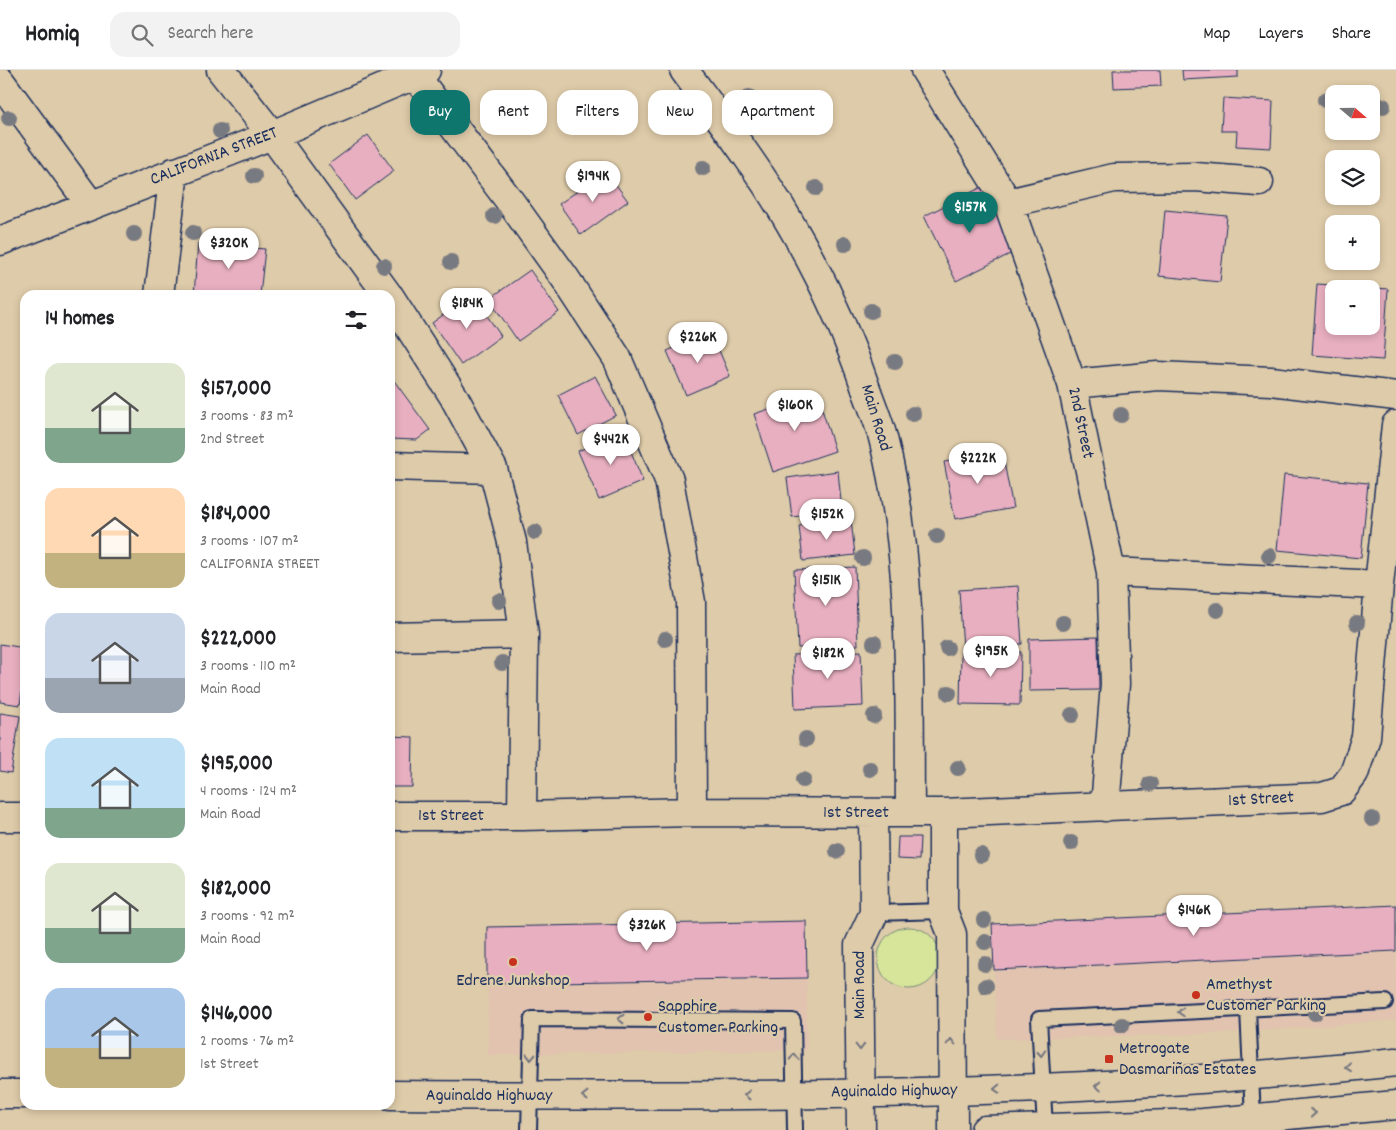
<!DOCTYPE html>
<meta charset="utf-8">
<style>
body{margin:0;font-family:Dekko,sans-serif;background:#f2f2f2;color:#202124;height:100vh;display:flex;flex-direction:column;font-size:19px;white-space:nowrap}
*{box-sizing:border-box;margin:0}
p{font-size:16px;color:#757577}
.icon{flex:none;width:28px;height:28px;fill:none;stroke:currentColor;stroke-width:2;stroke-linecap:round;stroke-linejoin:round}
.map{position:relative;flex:1;overflow:hidden}
.side{position:absolute;left:20px;top:220px;width:375px;height:820px;display:flex;flex-direction:column;background:#fff;border-radius:15px;box-shadow:0 2px 8px #0003}
.side>*{flex:none}
.guide{position:absolute;left:410px;top:20px;width:475px;height:45px;display:flex;gap:10px}
.needle{width:32px;rotate:110deg}
.tools{position:absolute;left:1325px;top:15px;display:grid;gap:10px}
.tools a{display:grid;place-items:center;width:55px;height:55px;border-radius:10px;background:#fff;box-shadow:0 2px 8px #0003;font-size:25px}
.price{position:absolute;translate:-50% -42px;padding:0 11px;border-radius:18px;background:#fff;color:#222;font-size:16px;line-height:32px;filter:drop-shadow(0 1px 2px #0008)}
.price::after{content:'';position:absolute;left:50%;top:30px;width:15px;height:11px;margin-left:-8px;background:inherit;clip-path:polygon(0 0,100% 0,50% 100%)}
.price.active{background:#0f766e;color:#fff}
ul{padding:0;list-style:none}
li{display:flex;align-items:center;gap:15px;height:125px;padding:0 25px}
li span{display:grid;place-items:center;flex:none;width:140px;height:100px;border-radius:15px;color:#555}
li>.icon{margin-inline-start:auto}
span .icon{width:60px;height:60px;fill:#fffc;stroke-width:1}
li b{font-size:21px}
h2{display:flex;justify-content:space-between;align-items:center;height:60px;padding:0 25px;font-size:21px}
.pill{padding:0 18px;border-radius:15px;background:#fff;box-shadow:0 2px 8px #0003;font-size:18px;line-height:45px}
.pill.active{background:#0f766e;color:#fff}
header{display:flex;align-items:center;gap:30px;box-sizing:border-box;height:70px;padding:0 25px;background:#fff;border-bottom:1px solid #e0e0e0}
header strong{font-size:24px}
nav{display:flex;gap:28px;margin-inline-start:auto;font-size:18px}
.search{width:350px;height:45px;background:#f2f2f2;display:flex;align-items:center;gap:12px;box-sizing:border-box;padding:0 18px;border-radius:15px;color:#757577;font-size:19px}
.map>svg:first-child{display:block}
.built{fill:#e1c3b0}
.green{fill:#d6e599;stroke:#788a7c}
.building{fill:#e8afc0;stroke:#1b2f5e;fill-rule:evenodd}
.lines{fill:none;stroke-linecap:round;stroke-linejoin:round}
.service-casing{stroke:#1b2f5e;stroke-width:18}
.minor-casing{stroke:#1b2f5e;stroke-width:31}
.primary-casing{stroke:#1b2f5e;stroke-width:31}
.service{stroke:#decba9;stroke-width:14}
.minor{stroke:#decba9;stroke-width:28}
.primary{stroke:#decba9;stroke-width:28}
.tree{fill:#787a81}
.oneway{stroke:#737580}
.poi-dot{fill:#c8321e;stroke:#decba9;stroke-width:2}
.labels{text-anchor:middle;dominant-baseline:central;stroke-width:4.5;stroke-linejoin:round;paint-order:stroke}
.street-label{font-size:18px;fill:#1b2f5e;stroke:#decba9}
.poi-label{font-size:18px;fill:#1b2f5e;stroke:#decba9;text-anchor:start}
</style>
<header>
<strong>Homiq</strong>
<div class="search"><svg class="icon" aria-label="search" viewBox="0 0 24 24"><circle cx="10" cy="10" r="6"/><path d="M15 15l6 6"/></svg>Search here</div>
<nav><a>Map</a><a>Layers</a><a>Share</a></nav>
</header>
<div class="map">
<svg width="1396" height="1060" viewBox="0 0 1396 1060">
<rect width="100%" height="100%" fill="#decba9"/>
<filter id="ink" filterUnits="userSpaceOnUse"><feTurbulence type="fractalNoise" baseFrequency=".02" numOctaves="2"/><feDisplacementMap in="SourceGraphic" scale="10" xChannelSelector="R" yChannelSelector="G"/><feConvolveMatrix kernelMatrix="1 2 1 2 8 2 1 2 1" color-interpolation-filters="sRGB"/></filter>
<g filter="url(#ink)">
<path class="built" d="M 1396,835 L 1396,950 L 1232,963 L 997,969 L 992,854 Z
M 806,851 L 807,980 L 488,985 L 487,857 Z"/>
<path class="green" d="M878 888a31 31 0 1 1 62 0a31 31 0 1 1-62 0Z"/>
<path class="building" d="M 1113,0 L 1160,0 L 1161,16 L 1114,18 Z
M 1182,0 L 1238,0 L 1238,7 L 1183,10 Z
M 1223,28 L 1273,31 L 1271,78 L 1236,76 L 1237,61 L 1221,61 Z
M 368,65 L 394,101 L 355,130 L 329,94 Z
M 606,101 L 628,131 L 581,165 L 559,134 Z
M 984,116 L 1016,181 L 956,211 L 924,146 Z
M 1165,140 L 1227,146 L 1220,212 L 1159,206 Z
M 198,173 L 265,179 L 260,225 L 194,225 Z
M 530,200 L 559,242 L 518,271 L 489,229 Z
M 1317,214 L 1388,219 L 1383,290 L 1312,285 ZM 1334,219 L 1371,219 L 1371,256 L 1334,256 Z
M 472,224 L 501,266 L 461,295 L 432,253 Z
M 711,262 L 730,306 L 686,325 L 667,281 Z
M 595,306 L 616,345 L 578,365 L 558,325 Z
M 392,308 L 430,360 L 417,370 L 390,369 L 390,309 Z
M 817,323 L 835,381 L 773,402 L 754,344 Z
M 623,362 L 643,411 L 599,430 L 578,381 Z
M 1002,382 L 1013,438 L 955,449 L 944,392 Z
M 838,401 L 842,441 L 792,447 L 787,408 Z
M 1284,405 L 1368,413 L 1361,488 L 1277,480 Z
M 851,450 L 855,485 L 803,491 L 799,456 Z
M 855,497 L 858,575 L 798,578 L 794,500 Z
M 1018,516 L 1022,574 L 963,578 L 959,520 Z
M 1098,567 L 1099,620 L 1029,621 L 1029,569 Z
M 0,574 L 25,578 L 25,599 L 20,635 L 0,632 Z
M 861,581 L 863,636 L 795,639 L 793,585 Z
M 961,582 L 1021,582 L 1020,635 L 960,634 Z
M 0,643 L 20,646 L 11,703 L 0,701 Z
M 390,666 L 413,667 L 412,717 L 390,717 Z
M 898,767 L 920,767 L 919,790 L 897,789 Z
M 1396,835 L 1396,881 L 994,900 L 992,854 Z
M 806,851 L 807,908 L 487,913 L 487,857 Z"/>
<g class="lines">
<g class="service-casing">
<path id="service" d="M 874,843 L 943,841
M 1248,939 L 1253,1048
M 1045,1058 L 1039,949 L 1385,932
M 529,1060 L 532,949 L 793,951 L 795,1060"/>
</g>
<g class="minor-casing">
<path id="minor" d="M 221,0 L 272,65 L 388,225
M 411,0 L 509,130 L 565,208 L 617,288 L 669,410 L 691,532 L 692,742
M 684,0 C 719,48 757,96 787,148 C 819,202 846,259 866,319 C 872,336 880,354 884,372 C 914,493 909,619 910,743
M 925,0 L 1008,133 L 1072,314 L 1111,502 L 1115,614 L 1105,737
M 0,11 L 90,134
M 1008,133 L 1114,108 L 1195,107 L 1259,112
M 0,171 L 272,65 L 426,0
M 159,225 L 174,102
M 390,227 L 454,327 L 493,399 L 512,472 L 524,564 L 522,746
M 1072,314 L 1158,306 L 1271,311 L 1396,326
M 390,396 L 493,399
M 1111,502 L 1379,515
M 390,567 L 524,564
M 943,743 L 943,841 L 952,864 L 953,1060
M 390,746 L 522,746 L 692,742 L 943,743 L 1322,727 L 1341,721 L 1354,704 L 1366,667 L 1379,515 L 1396,355
M 0,747 L 25,747
M 861,1060 L 859,875 L 874,843 L 873,744"/>
</g>
<g class="primary-casing">
<path id="primary" d="M 0,1024 L 25,1024
M 390,1025 C 725,1027 1062,1028 1396,992
M 985,1060 L 1203,1053 L 1396,1035"/>
</g>
<use href="#service" class="service"/>
<use href="#minor" class="minor"/>
<use href="#primary" class="primary"/>
</g>
<g class="tree">
<circle cx="749" cy="27" r="8"/>
<circle cx="1325" cy="30" r="8"/>
<circle cx="1383" cy="36" r="8"/>
<circle cx="9" cy="48" r="8"/>
<circle cx="664" cy="48" r="8"/>
<circle cx="220" cy="61" r="8"/>
<circle cx="703" cy="98" r="8"/>
<circle cx="254" cy="106" r="8"/>
<circle cx="816" cy="118" r="8"/>
<circle cx="494" cy="146" r="8"/>
<circle cx="193" cy="163" r="8"/>
<circle cx="134" cy="164" r="8"/>
<circle cx="845" cy="174" r="8"/>
<circle cx="451" cy="192" r="8"/>
<circle cx="384" cy="196" r="8"/>
<circle cx="871" cy="241" r="8"/>
<circle cx="895" cy="292" r="8"/>
<circle cx="913" cy="344" r="8"/>
<circle cx="1121" cy="345" r="8"/>
<circle cx="535" cy="462" r="8"/>
<circle cx="937" cy="466" r="8"/>
<circle cx="1269" cy="486" r="8"/>
<circle cx="863" cy="488" r="8"/>
<circle cx="499" cy="531" r="8"/>
<circle cx="1217" cy="540" r="8"/>
<circle cx="1063" cy="553" r="8"/>
<circle cx="1357" cy="553" r="8"/>
<circle cx="665" cy="569" r="8"/>
<circle cx="874" cy="573" r="8"/>
<circle cx="947" cy="578" r="8"/>
<circle cx="502" cy="593" r="8"/>
<circle cx="949" cy="623" r="8"/>
<circle cx="1072" cy="645" r="8"/>
<circle cx="874" cy="646" r="8"/>
<circle cx="806" cy="669" r="8"/>
<circle cx="958" cy="698" r="8"/>
<circle cx="870" cy="699" r="8"/>
<circle cx="803" cy="710" r="8"/>
<circle cx="1150" cy="714" r="8"/>
<circle cx="1372" cy="749" r="8"/>
<circle cx="1071" cy="773" r="8"/>
<circle cx="837" cy="781" r="8"/>
<circle cx="981" cy="785" r="8"/>
<circle cx="984" cy="850" r="8"/>
<circle cx="985" cy="872" r="8"/>
<circle cx="985" cy="894" r="8"/>
<circle cx="986" cy="916" r="8"/>
<circle cx="1315" cy="943" r="8"/>
<circle cx="1122" cy="955" r="8"/>
</g>
<defs><path id="oneway-chevron" d="M-2-3.5L2.5 0L-2 3.5" fill="none" stroke-width="1.6" stroke-linecap="round" stroke-linejoin="round" transform="scale(1.25)"/></defs>
<g class="oneway">
<use href="#oneway-chevron" transform="translate(1181 942) rotate(177)"/>
<use href="#oneway-chevron" transform="translate(621 949) rotate(-180)"/>
<use href="#oneway-chevron" transform="translate(951 972) rotate(-90)"/>
<use href="#oneway-chevron" transform="translate(860 977) rotate(89)"/>
<use href="#oneway-chevron" transform="translate(1041 983) rotate(87)"/>
<use href="#oneway-chevron" transform="translate(531 987) rotate(91)"/>
<use href="#oneway-chevron" transform="translate(794 987) rotate(-92)"/>
<use href="#oneway-chevron" transform="translate(1348 997) rotate(174)"/>
<use href="#oneway-chevron" transform="translate(1098 1016) rotate(178)"/>
<use href="#oneway-chevron" transform="translate(997 1019) rotate(178)"/>
<use href="#oneway-chevron" transform="translate(747 1025) rotate(180)"/>
<use href="#oneway-chevron" transform="translate(585 1026) rotate(180)"/>
<use href="#oneway-chevron" transform="translate(1313 1043) rotate(-5)"/>
</g>
</g>
<g class="poi-dot">
<circle cx="513" cy="892" r="5"/>
<circle cx="1196" cy="925" r="5"/>
<circle cx="648" cy="947" r="5"/>
<rect x="1104" y="984" width="10" height="10" rx="2.5"/>
</g>
<g class="labels">
<g class="street-label">
<text transform="translate(214 87) rotate(-21)">CALIFORNIA STREET</text>
<text transform="translate(875 348) rotate(73)">Main Road</text>
<text transform="translate(1080 353) rotate(78)">2nd Street</text>
<text transform="translate(1261 730) rotate(-3)">1st Street</text>
<text x="856" y="743">1st Street</text>
<text x="451" y="746">1st Street</text>
<text transform="translate(860 915) rotate(-90)">Main Road</text>
<text transform="translate(894 1022) rotate(-1)">Aguinaldo Highway</text>
<text x="489" y="1026">Aguinaldo Highway</text>
</g>
<g class="poi-label">
<text x="513" y="911" text-anchor="middle">Edrene Junkshop</text>
<text x="1206" y="915">Amethyst<tspan x="1206" dy="21">Customer Parking</tspan></text>
<text x="658" y="937">Sapphire<tspan x="658" dy="21">Customer Parking</tspan></text>
<text x="1119" y="979">Metrogate<tspan x="1119" dy="21">Dasmariñas Estates</tspan></text>
</g>
</g>
</svg>
<div class="tools">
<a><svg class="needle" viewBox="-14 -14 28 28"><path d="M0-13l5 13h-10z" fill="#e53935"/><path d="M0 13l5-13h-10z" fill="#757577"/></svg></a>
<a><svg class="icon" aria-label="layers" viewBox="0 0 24 24"><path d="M12 4l9 5-9 5-9-5zM3 14l9 5 9-5"/></svg></a>
<a>+</a>
<a>−</a>
</div>
<b class="price" style="left:593px;top:133px">$194K</b>
<b class="price active" style="left:970px;top:164px">$157K</b>
<b class="price" style="left:229px;top:200px">$320K</b>
<b class="price" style="left:467px;top:260px">$184K</b>
<b class="price" style="left:698px;top:294px">$226K</b>
<b class="price" style="left:795px;top:362px">$160K</b>
<b class="price" style="left:611px;top:396px">$442K</b>
<b class="price" style="left:978px;top:415px">$222K</b>
<b class="price" style="left:827px;top:471px">$152K</b>
<b class="price" style="left:826px;top:537px">$151K</b>
<b class="price" style="left:991px;top:608px">$195K</b>
<b class="price" style="left:828px;top:610px">$182K</b>
<b class="price" style="left:1194px;top:867px">$146K</b>
<b class="price" style="left:647px;top:882px">$326K</b>
<div class="guide">
<a class="pill active">Buy</a>
<a class="pill">Rent</a>
<a class="pill">Filters</a>
<a class="pill">New</a>
<a class="pill">Apartment</a>
</div>
<section class="side">
<h2>14 homes<svg class="icon" aria-label="filters" viewBox="0 0 24 24"><path d="M4 7h16M4 17h16"/><circle cx="9" cy="7" r="2"/><circle cx="15" cy="17" r="2"/></svg></h2>
<ul>
<li><span style="background:linear-gradient(#dfe7d0 65%,#7fa58c 0)"><svg class="icon" aria-label="home" viewBox="0 0 24 24"><path d="M3 11l9-7 9 7M6 9v11h12V9"/></svg></span><div><b>$157,000</b><p>3 rooms · 83 m²</p><p>2nd Street</p></div></li>
<li><span style="background:linear-gradient(#ffd9b3 65%,#c2b280 0)"><svg class="icon" aria-label="home" viewBox="0 0 24 24"><path d="M3 11l9-7 9 7M6 9v11h12V9"/></svg></span><div><b>$184,000</b><p>3 rooms · 107 m²</p><p>CALIFORNIA STREET</p></div></li>
<li><span style="background:linear-gradient(#c9d6e8 65%,#9aa5b1 0)"><svg class="icon" aria-label="home" viewBox="0 0 24 24"><path d="M3 11l9-7 9 7M6 9v11h12V9"/></svg></span><div><b>$222,000</b><p>3 rooms · 110 m²</p><p>Main Road</p></div></li>
<li><span style="background:linear-gradient(#bfe0f5 70%,#7fa58c 0)"><svg class="icon" aria-label="home" viewBox="0 0 24 24"><path d="M3 11l9-7 9 7M6 9v11h12V9"/></svg></span><div><b>$195,000</b><p>4 rooms · 124 m²</p><p>Main Road</p></div></li>
<li><span style="background:linear-gradient(#dfe7d0 65%,#7fa58c 0)"><svg class="icon" aria-label="home" viewBox="0 0 24 24"><path d="M3 11l9-7 9 7M6 9v11h12V9"/></svg></span><div><b>$182,000</b><p>3 rooms · 92 m²</p><p>Main Road</p></div></li>
<li><span style="background:linear-gradient(#a9c7e8 60%,#c2b280 0)"><svg class="icon" aria-label="home" viewBox="0 0 24 24"><path d="M3 11l9-7 9 7M6 9v11h12V9"/></svg></span><div><b>$146,000</b><p>2 rooms · 76 m²</p><p>1st Street</p></div></li>
</ul>
</section>
</div>
